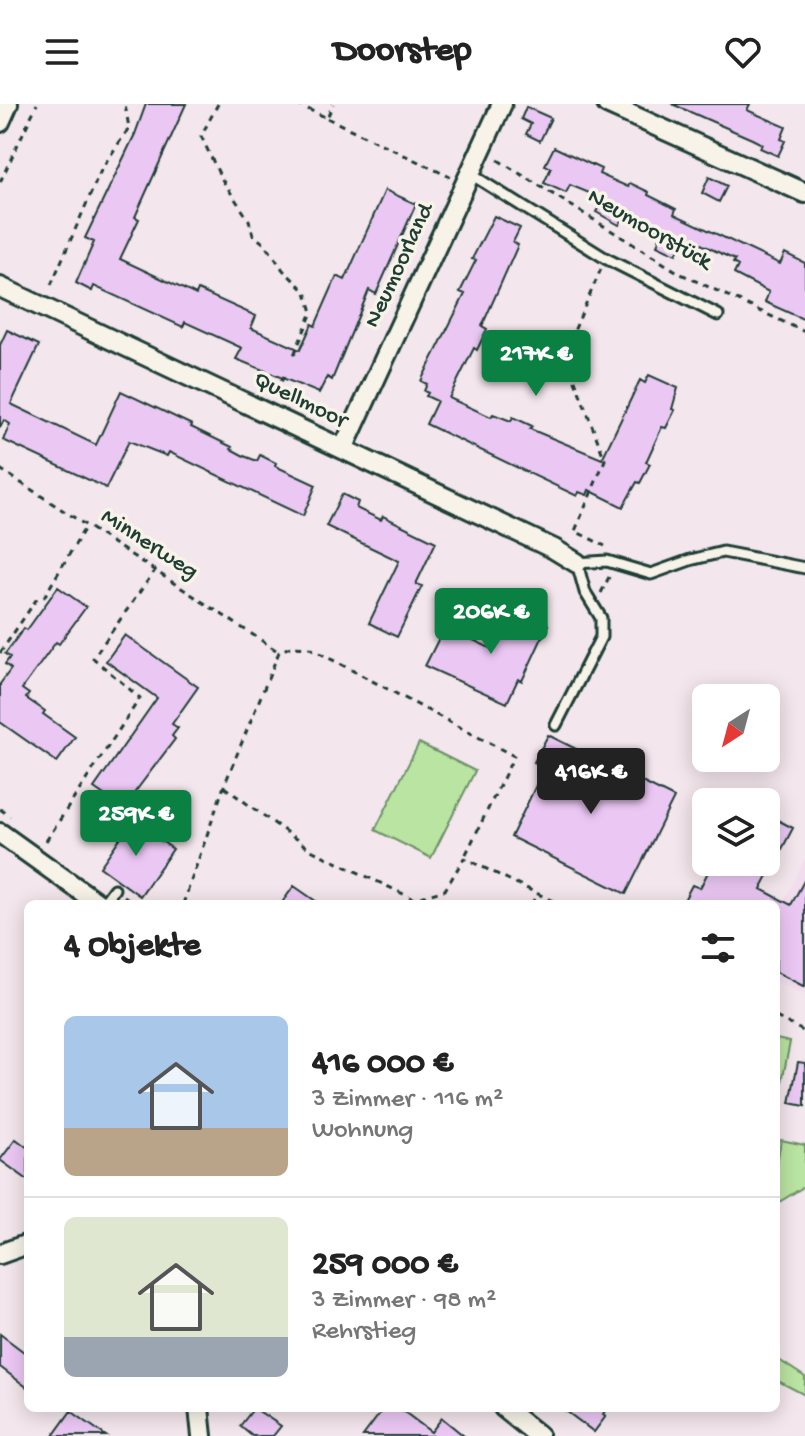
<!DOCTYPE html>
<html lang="de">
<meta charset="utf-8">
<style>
body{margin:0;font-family:"Gochi Hand",sans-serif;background:#f6f6f6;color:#222;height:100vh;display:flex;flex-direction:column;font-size:30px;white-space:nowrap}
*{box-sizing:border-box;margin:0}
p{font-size:26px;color:#767676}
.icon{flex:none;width:44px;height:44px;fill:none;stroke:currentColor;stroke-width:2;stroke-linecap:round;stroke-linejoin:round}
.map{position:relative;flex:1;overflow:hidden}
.panel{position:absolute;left:24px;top:796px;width:756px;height:512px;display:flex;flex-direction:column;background:#fff;border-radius:12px;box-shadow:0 4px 20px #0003}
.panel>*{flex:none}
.needle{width:52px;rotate:216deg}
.buttons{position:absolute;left:692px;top:580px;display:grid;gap:16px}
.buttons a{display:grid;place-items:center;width:88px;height:88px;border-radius:12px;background:#fff;box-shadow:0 4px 20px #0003;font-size:40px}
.price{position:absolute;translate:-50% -68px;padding:0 18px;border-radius:8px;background:#0b8043;color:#fff;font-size:26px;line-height:52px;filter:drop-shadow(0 2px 4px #0008)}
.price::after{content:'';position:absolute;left:50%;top:48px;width:24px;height:18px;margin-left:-12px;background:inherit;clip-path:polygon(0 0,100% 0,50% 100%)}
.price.active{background:#222;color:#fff}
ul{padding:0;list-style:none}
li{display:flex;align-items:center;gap:24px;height:200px;padding:0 40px}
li+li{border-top:2px solid #e0e0e0}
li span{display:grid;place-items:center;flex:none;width:224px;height:160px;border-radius:12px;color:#555}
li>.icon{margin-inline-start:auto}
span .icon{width:96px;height:96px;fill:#fffc;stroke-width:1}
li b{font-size:34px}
h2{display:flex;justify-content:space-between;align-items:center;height:96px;padding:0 40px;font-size:34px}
header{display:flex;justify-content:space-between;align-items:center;height:104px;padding:0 40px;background:#fff;font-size:36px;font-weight:700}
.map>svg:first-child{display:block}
.built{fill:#f1ddee}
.garden{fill:#bae4a1;stroke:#6c906a;stroke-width:2}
.building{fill:#ebc8f4;stroke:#1f3d34;stroke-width:2}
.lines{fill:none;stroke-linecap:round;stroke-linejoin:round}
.service-casing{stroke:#1f3d34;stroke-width:15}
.minor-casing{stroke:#1f3d34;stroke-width:24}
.path{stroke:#1f3d34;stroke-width:3;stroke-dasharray:6 6;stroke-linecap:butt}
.service{stroke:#f7f3e8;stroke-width:9}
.minor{stroke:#f7f3e8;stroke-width:18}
.labels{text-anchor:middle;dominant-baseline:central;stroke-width:7;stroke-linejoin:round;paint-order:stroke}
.street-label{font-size:24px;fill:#1f3d34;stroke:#f7f3e8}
</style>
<header><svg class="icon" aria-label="menu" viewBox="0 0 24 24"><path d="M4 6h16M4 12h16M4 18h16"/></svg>Doorstep<svg class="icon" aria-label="heart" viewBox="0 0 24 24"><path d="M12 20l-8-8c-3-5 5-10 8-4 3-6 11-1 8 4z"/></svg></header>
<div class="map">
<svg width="805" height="1332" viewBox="0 0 805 1332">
<rect width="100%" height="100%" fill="#f3e6ec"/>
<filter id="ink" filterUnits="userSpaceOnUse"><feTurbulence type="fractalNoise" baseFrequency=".0125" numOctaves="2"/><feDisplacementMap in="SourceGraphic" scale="16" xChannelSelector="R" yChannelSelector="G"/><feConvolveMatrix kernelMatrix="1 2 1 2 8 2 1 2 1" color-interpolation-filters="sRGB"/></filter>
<g filter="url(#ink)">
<path class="built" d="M 805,755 L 805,890 L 776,878 L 776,813 Z"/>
<path class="garden" d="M 419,639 L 475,667 L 431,754 L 375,726 Z
M 776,935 L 790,938 L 776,1008 Z
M 781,1036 L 805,1041 L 805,1082 L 776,1100 L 776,1066 Z
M 776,1254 L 805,1273 L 805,1291 L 776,1276 Z"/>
<path class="building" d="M 146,0 L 186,0 L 139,104 L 135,113 L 139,115 L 120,155 L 196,191 L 198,186 L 256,212 L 251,224 L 300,246 L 312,220 L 315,222 L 337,172 L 345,176 L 385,86 L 416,100 L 376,190 L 369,186 L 332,276 L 327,273 L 319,289 L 236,255 L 242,244 L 185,218 L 183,223 L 94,182 L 92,187 L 76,179 L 94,138 L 85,134 L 135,30 Z
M 672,0 L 750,0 L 747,6 L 786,23 L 781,35 L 785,37 L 778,52 L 760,44 L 762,40 L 752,35 Z
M 526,3 L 551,14 L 540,37 L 526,30 L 531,20 L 521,15 Z
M 554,43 L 601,65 L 599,70 L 628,83 L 630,79 L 649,88 L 648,91 L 676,105 L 674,110 L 780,160 L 785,149 L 805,159 L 805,216 L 765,198 L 769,188 L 734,170 L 738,162 L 733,159 L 735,156 L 686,133 L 676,150 L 657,141 L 663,127 L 655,124 L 657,120 L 628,106 L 619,121 L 596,108 L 604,95 L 570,81 L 566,89 L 544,79 L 551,64 L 545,61 Z
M 709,73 L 727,82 L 719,98 L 702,89 Z
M 494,112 L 520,124 L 513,138 L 518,141 L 482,222 L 487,225 L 477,246 L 474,244 L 449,294 L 491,313 L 493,310 L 511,317 L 513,313 L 532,322 L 530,325 L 602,355 L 640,276 L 645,279 L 649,271 L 678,284 L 672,305 L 675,306 L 666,324 L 662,323 L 646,358 L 650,360 L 640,379 L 637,378 L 623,403 L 589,386 L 587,391 L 579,388 L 577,392 L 426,320 L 437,297 L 426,292 L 428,289 L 424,287 L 427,280 L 421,277 L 465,190 L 460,188 L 476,156 L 472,155 Z
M 7,226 L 39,241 L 11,300 L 96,341 L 121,287 L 192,321 L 191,323 L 232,343 L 231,345 L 244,352 L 257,357 L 260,351 L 276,359 L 275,362 L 316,381 L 303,412 L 169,348 L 167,352 L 129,337 L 106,384 L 3,336 L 10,320 L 4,316 L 0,324 L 0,241 Z
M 342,390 L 358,398 L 356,404 L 381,416 L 383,412 L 436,438 L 416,480 L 422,482 L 397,533 L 369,519 L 399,457 L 326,422 Z
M 58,483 L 86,503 L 59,540 L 56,538 L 22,585 L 29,590 L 26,594 L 45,607 L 43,610 L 75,633 L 57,658 L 0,618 L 0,580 L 11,565 L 5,560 L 10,553 L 5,550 L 24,524 L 27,526 Z
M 536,501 L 548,521 L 522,577 L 518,575 L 507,599 L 425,562 L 441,530 L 450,525 L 494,546 L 514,503 L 531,512 Z
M 125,531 L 198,583 L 172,620 L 178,624 L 172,632 L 175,635 L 123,704 L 94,684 L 157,594 L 106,557 Z
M 548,631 L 674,694 L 626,790 L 511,733 L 545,663 L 534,658 Z
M 766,710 L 793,724 L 761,785 L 791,801 L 805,775 L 805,883 L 776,868 L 776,800 L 682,800 L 692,781 L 700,784 L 713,758 L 766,758 Z
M 132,717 L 173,745 L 140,792 L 100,763 Z
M 294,782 L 320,800 L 281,800 Z
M 798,958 L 805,959 L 805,1002 L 790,999 Z
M 16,1035 L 28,1044 L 28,1076 L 0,1056 Z
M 0,1230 L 28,1251 L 28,1284 L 0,1263 Z
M 254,1304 L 281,1322 L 273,1332 L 252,1332 L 240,1322 Z
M 384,1304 L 399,1304 L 431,1328 L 442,1314 L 464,1332 L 363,1332 Z
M 562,1304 L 607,1304 L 603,1310 L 606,1312 L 594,1328 Z
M 71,1307 L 106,1332 L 53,1332 Z"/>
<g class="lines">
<g class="service-casing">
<path id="service" d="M 469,69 L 605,154 L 718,211
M 556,621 L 601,533 L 601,514 L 585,488 L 577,459 L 607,457 L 651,470 L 690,456 L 723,448 L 805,464
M 103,800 L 114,785"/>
</g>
<g class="minor-casing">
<path id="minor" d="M 607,0 L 805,89
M 0,18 L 8,0
M 0,183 L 554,445 L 577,459
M 343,345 L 502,0
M 0,729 L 99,800
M 0,1150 L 28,1140
M 199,1304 L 202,1332
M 504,1304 L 539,1332"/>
</g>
<path class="path" d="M 218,0 L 201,32 L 221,74 L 249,116 L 253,131 L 266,141 L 283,166 L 306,188 L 312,208 L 294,251
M 297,0 L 327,14 L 333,0
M 327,14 L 450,73
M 498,56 L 681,170 L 805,228
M 0,78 L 37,0
M 601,165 L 557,266 L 573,271 L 605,356 L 575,427 L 605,442
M 51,181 L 102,64 L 129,24 L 125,0
M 276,288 L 285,270
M 0,365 L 279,548
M 601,489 L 610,471
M 0,549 L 36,496 L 44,493 L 86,422
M 224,683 L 311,746 L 414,795 L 445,786 L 464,754 L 559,800
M 0,705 L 10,712
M 46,737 L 140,594 L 93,554 L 156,465
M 124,792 L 135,800
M 414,795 L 421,800
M 183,800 L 224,682 L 279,548 L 290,543 L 310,544 L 514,652 L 464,754
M 531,800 L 538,790
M 776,913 L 805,928"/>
<use href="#service" class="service"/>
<use href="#minor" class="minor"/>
</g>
</g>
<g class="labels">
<g class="street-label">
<text transform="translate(649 126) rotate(30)">Neumoorstück</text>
<text transform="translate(400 162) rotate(-65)">Neumoorland</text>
<text transform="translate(300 297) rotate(26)">Quellmoor</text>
<text transform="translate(149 441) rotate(33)">Minnerweg</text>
</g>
</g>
</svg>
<div class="buttons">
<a><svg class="needle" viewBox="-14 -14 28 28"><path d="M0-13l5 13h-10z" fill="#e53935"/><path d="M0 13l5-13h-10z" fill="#767676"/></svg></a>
<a><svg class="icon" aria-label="layers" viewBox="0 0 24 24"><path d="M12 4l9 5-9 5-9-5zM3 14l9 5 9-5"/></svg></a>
</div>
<b class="price" style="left:536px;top:294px">217K €</b>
<b class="price" style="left:491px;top:552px">206K €</b>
<b class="price active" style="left:591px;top:712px">416K €</b>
<b class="price" style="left:136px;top:754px">259K €</b>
<section class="panel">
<h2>4 Objekte<svg class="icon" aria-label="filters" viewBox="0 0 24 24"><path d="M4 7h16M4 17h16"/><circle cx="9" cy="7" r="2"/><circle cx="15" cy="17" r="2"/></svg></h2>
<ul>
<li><span style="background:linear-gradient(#a9c7e8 70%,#b9a48a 0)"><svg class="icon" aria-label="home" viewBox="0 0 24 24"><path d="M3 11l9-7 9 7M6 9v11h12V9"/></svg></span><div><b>416 000 €</b><p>3 Zimmer · 116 m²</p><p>Wohnung</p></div></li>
<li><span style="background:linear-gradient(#dfe7d0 75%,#9aa5b1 0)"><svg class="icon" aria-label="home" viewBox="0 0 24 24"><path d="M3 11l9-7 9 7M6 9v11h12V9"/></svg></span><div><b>259 000 €</b><p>3 Zimmer · 98 m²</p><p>Rehrstieg</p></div></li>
</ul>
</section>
</div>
